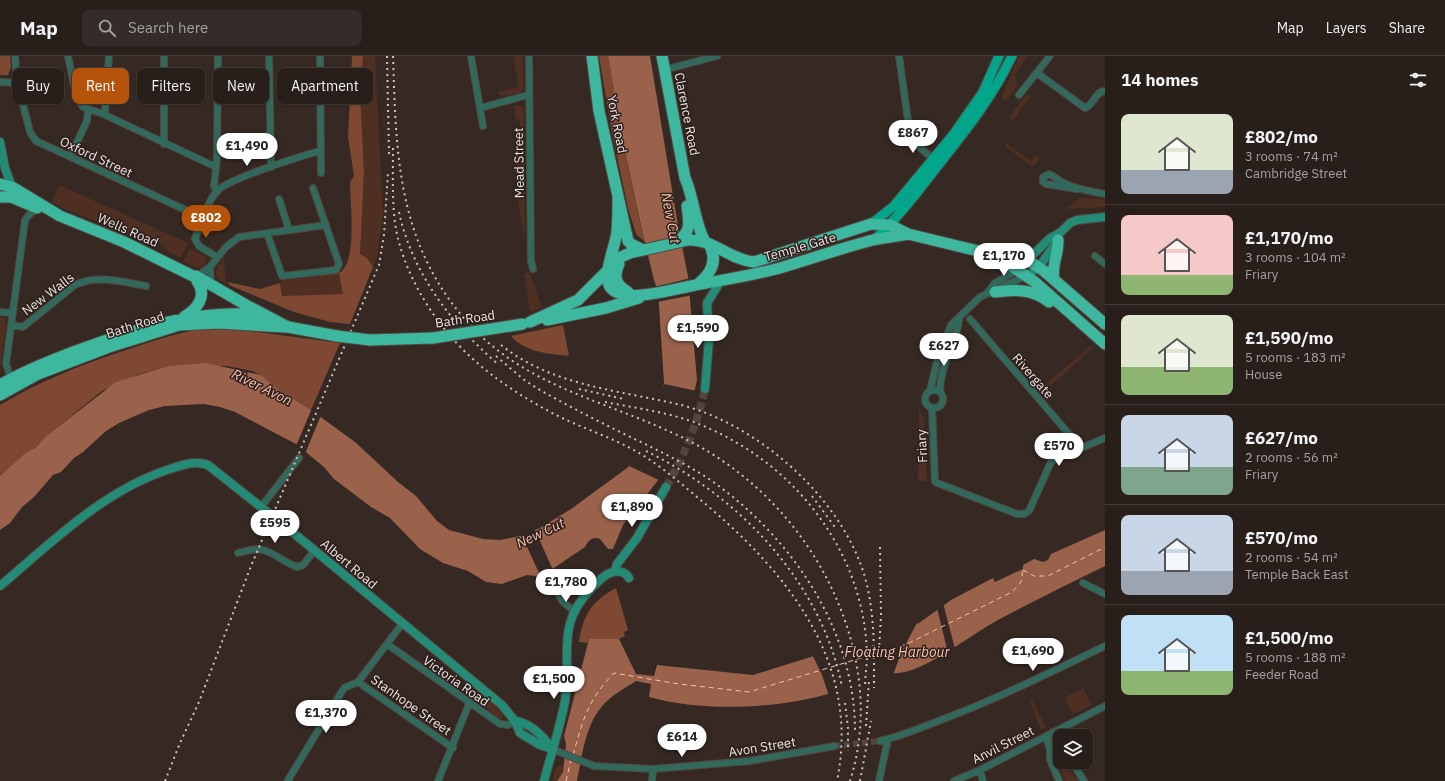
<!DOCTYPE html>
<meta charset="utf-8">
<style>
body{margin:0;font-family:"IBM Plex Sans",sans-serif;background:#342c28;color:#f1f3f6;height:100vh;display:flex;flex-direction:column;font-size:15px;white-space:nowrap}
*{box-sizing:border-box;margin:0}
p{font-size:13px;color:#a5a2a3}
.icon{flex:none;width:22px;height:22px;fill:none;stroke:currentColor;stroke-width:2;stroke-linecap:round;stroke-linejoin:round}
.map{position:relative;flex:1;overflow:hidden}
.side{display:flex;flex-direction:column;background:#281f1b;width:340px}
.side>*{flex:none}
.guide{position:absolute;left:12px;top:12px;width:380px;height:36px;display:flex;gap:8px}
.buttons{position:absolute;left:1053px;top:673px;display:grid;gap:8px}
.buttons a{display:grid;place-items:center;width:40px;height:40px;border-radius:8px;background:#281f1b;box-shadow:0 1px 3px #0004,0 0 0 1px #443d3a;font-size:20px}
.price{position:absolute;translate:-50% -34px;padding:0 9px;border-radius:14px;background:#fff;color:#222;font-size:13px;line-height:26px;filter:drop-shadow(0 1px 2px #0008)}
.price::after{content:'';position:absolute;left:50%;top:24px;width:12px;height:9px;margin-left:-6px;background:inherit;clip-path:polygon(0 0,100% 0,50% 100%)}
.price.current{background:#b45309;color:#fff}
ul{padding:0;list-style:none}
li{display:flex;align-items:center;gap:12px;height:100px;padding:0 16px}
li+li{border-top:1px solid #443d3a}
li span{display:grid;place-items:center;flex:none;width:112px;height:80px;border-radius:8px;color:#555}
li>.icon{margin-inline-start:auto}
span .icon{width:48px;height:48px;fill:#fffc;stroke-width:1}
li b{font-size:17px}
h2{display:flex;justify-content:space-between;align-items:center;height:48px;padding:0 16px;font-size:17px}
.tag{padding:0 14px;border-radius:8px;background:#281f1b;box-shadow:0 1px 3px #0004,0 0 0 1px #443d3a;font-size:14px;line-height:36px}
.tag.current{background:#b45309;color:#fff}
header{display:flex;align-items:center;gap:24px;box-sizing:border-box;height:56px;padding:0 20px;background:#281f1b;border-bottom:1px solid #443d3a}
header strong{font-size:19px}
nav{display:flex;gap:22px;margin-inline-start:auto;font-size:14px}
.search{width:280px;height:36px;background:#342c28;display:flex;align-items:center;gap:10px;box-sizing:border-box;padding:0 14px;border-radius:8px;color:#a5a2a3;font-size:15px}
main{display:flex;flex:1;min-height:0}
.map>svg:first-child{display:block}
.green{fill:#4f2f22}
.forest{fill:#7f4832}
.water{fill:#9a614b}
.pier{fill:#362924}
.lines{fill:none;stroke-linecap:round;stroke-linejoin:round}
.ferry{stroke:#f9c3af;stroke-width:1;stroke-dasharray:5 4;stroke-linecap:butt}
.street-tunnel{stroke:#524540;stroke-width:6;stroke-dasharray:6 3;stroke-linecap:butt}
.secondary-tunnel{stroke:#524540;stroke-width:8;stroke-dasharray:8 4;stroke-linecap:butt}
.street-casing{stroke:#534742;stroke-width:8}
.secondary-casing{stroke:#534742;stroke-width:10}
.primary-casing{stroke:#534742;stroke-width:11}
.highway-casing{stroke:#534742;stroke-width:13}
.street{stroke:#31695c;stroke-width:6}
.secondary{stroke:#248b76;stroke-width:8}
.primary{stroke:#00a58a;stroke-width:9}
.highway{stroke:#3db79d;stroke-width:11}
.rail{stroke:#ccc2bf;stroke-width:2;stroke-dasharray:2 4;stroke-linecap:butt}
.highway-bridge-casing{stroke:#534742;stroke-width:13;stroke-linecap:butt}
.highway-bridge{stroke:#3db79d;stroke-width:11}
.labels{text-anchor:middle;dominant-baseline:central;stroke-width:3;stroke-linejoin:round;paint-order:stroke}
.street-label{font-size:13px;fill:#eee5e2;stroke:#2c1f1b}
.water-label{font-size:14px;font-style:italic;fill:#f9c3af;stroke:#2c1f1b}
</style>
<header>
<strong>Map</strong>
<div class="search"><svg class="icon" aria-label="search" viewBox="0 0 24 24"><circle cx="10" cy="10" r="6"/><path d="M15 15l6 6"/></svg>Search here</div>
<nav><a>Map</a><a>Layers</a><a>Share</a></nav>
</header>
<main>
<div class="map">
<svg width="1105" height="725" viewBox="0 0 1105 725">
<rect width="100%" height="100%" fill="#362924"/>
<path class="green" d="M 363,0 L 375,0 L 383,157 L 377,201 L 373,211 L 368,203 L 360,198 L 364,116 L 360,35 Z
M 513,0 L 523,0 L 524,32 L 520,37 L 500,40 L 498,36 L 519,31 Z
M 1019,0 L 1028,0 L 1015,18 L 1017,30 L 1006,44 L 1003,44 L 1002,40 Z
M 1027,38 L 1030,41 L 1012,66 L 1010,60 Z
M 519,49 L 523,51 L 524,55 L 525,186 L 516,134 L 521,133 L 517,109 L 520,108 L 520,63 L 516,64 L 514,50 Z
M 1006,87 L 1031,105 L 1035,99 L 1040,102 L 1035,109 L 1032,110 L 1006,91 Z
M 59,129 L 188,187 L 188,189 L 180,202 L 166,194 L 160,187 L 137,182 L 63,152 L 52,146 Z
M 1080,142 L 1105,143 L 1105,151 L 1066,153 Z
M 189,192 L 206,201 C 208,207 204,212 198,212 L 184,206 Z
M 224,201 L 226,228 C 210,219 216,214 224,201 Z
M 529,216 L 542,251 L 532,256 L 530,255 L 524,218 Z
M 339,217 L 343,238 L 282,240 L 280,225 Z
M 0,261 L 3,261 L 6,266 L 0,319 Z
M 1090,290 L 1094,291 L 1040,339 L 1038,335 Z
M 919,352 L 924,364 L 927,425 L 918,425 Z
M 1083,632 L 1092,649 L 1073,658 L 1064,642 Z
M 481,637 L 504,658 L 503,663 L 497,662 L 486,651 Z
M 1032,644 L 1046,671 L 1041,674 L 1030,645 Z
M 1054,687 L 1060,691 L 1060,706 L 1065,706 L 1074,721 L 1077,720 L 1079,725 L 1065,725 L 1051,688 Z
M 559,709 L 564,710 L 563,716 L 557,725 L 552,725 L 556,712 Z"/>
<path class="forest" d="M 0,0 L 10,0 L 11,12 L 8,19 L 0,19 Z
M 352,0 L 363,0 L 360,35 L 364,116 L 360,198 L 368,203 L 373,211 L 350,268 L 330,266 L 294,256 L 229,229 L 228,226 L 260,233 L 280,227 L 282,240 L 343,238 L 339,217 C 358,207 350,146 350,126 L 354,120 L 348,81 Z
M 599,0 L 608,0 L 621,76 L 644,185 L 636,178 L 628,152 L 611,72 Z
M 563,269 L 569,300 C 550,298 524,296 511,280 Z
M 201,273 L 236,273 L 340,287 L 311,354 L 277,333 L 261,319 L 252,315 L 227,310 L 168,310 L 137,319 L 102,335 L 46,380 L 32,395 L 24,398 L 0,420 L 0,349 C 38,326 78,310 120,296 C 147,287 173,278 201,273 Z
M 616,532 L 628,574 L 624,576 L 625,580 L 619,583 L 589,583 L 587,587 L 579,586 C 583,559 591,546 616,532 Z"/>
<path class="water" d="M 608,0 L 650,0 L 678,170 L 688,220 L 697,324 L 683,384 L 666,414 L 623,469 L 613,493 L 608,493 L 600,483 C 592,480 589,484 585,491 L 548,516 L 536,520 L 527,519 L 502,528 L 486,526 L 468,515 L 443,507 L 420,493 L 390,462 L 371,451 L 334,423 L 324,411 L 296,388 L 235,356 L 220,351 L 204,348 L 165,350 L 149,354 L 119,367 L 106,375 L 83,396 L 74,402 L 61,416 L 53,419 L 34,441 L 22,451 L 10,467 L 0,474 L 0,420 L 24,398 L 35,392 L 46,380 L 116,326 L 168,310 L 206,307 L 261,319 L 277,333 L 311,354 L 355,386 L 398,426 L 416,440 L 437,465 L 449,474 L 483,483 L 500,484 L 520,480 L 540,472 L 571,453 L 627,412 L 634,405 L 649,380 L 662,343 L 664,326 L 658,235 L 654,224 L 643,179 L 621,76 Z
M 1105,474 L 1105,510 C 1069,528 1033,545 998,564 C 973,577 919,621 892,617 C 871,624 850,632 828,638 C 775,653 703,656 649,641 L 651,628 L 636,625 C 625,632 612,639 603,649 C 585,669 582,700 577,725 L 557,725 L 563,716 L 566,688 L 564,680 L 589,583 L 619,583 L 636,618 L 654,620 L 657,609 L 753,619 L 919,567 L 951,544 L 993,522 L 995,526 L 1023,513 L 1023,509 L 1034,503 L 1043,506 L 1048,504 L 1051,498 Z"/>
<path class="pier" d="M 691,222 L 693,239 L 657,246 L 654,231 Z
M 664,328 L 697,335 L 685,385 L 676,404 L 661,425 L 629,410 L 654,366 Z
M 312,352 L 321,359 L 305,398 L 296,390 Z
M 534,472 L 553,514 L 541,521 L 521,478 Z
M 943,547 L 955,593 L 948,597 L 937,552 Z
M 918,565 L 901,597 L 893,619 L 829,640 L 822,619 L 812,598 Z"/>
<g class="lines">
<path class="ferry" d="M 1023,514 L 1034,520 L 1048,520 L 1105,491
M 573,699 C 583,664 587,645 614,617 L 679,628 L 749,636 L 907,588 L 1012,536 L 1021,526 L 1023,513
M 566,725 L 571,704"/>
<path class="street-tunnel" d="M 835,690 L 880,685"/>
<path class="secondary-tunnel" d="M 666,431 C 685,399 697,368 705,333"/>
<g class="street-casing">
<path id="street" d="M 15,0 L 17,27
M 68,0 L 76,39 L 83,51 L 103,58 L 216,111
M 269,0 L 271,111
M 320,0 L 321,117
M 471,0 L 483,70
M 529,0 L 531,205 L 533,213
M 899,0 L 910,79 L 916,88 L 933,103
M 664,14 L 717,0
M 1037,17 L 1085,52 C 1094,49 1095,35 1105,35
M 0,26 L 17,27 L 18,29 L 30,76 L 36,85 L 203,162
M 1019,39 L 1050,0
M 480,52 L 528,39
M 103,58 L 105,55 L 109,0
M 164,88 L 164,0
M 70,101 L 87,65 L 88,53
M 1081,133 L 1076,133 L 1046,128 L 1043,126 L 1043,121 L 1049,118 C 1054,120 1058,124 1062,126 C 1072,132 1093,136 1105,138
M 217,136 L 214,130 L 217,102 L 218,0
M 279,143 L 289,174
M 267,177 L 282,220 L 336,214 L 339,208 L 313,132
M 1095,200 L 1105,208
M 217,201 L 199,190 L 195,183 C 201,168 206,148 217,135 C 228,123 301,100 320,95
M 210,211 L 211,228
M 198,220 L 210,211 L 226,191 L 239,181 L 326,169
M 987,237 L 995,227 L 1017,214
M 0,256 L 13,257
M 970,263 L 1081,392
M 11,269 L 23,271 L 75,229 C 97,218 123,226 146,230
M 11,323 L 6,308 L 25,164 L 28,160 L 37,152
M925 343a9 9 0 1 1 18 0a9 9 0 1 1-18 0Z
M 930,335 L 937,305 L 951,269 L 980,241 L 1026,220
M 940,336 C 940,306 957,289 959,263
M 932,352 L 935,426 L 1017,458 L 1024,458 L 1029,455 L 1051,406 L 1055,403 L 1105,382
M 261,451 L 299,402
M 238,497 C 270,487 270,500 297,511 L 303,509 L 314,495
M 1083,527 L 1105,538
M 553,529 L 563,546 L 574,555
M 387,588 L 500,668 L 508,669 L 515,665
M 358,626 L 453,692
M 1053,676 L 1056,686 L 1060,689
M 1046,680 L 1050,693 L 1050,703 L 1059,725
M 880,685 C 901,680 921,672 941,664 C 997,643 1051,616 1105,590
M 552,693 L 594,710 L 653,713 L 750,705 L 835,690
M 1072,706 L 1084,725
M 980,714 L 983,725
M 289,725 L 288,724 L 344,632 L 358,626 L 402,568
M 438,725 L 469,648
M 652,725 L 653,713
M 879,725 L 888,683
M 954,725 L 980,714 L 1105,650"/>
</g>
<g class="secondary-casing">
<path id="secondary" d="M 0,86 L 5,112 L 12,131
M 1017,214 L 1049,183 L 1061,176 L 1070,167 L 1077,164 L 1105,161
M 1026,220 L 1039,211 L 1058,184
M 705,333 L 709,283 L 707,247 L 720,226
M 615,515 L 617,508 L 637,482 L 666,431
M 0,530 C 52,486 104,434 170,413 C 183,409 195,404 208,409 L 285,470 L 502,649 L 515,665 L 520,677 L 540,689 L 552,693
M 515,665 C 531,667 543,680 552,693
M 544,725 C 551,698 560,672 565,645 C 572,600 555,569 591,533 C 597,527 602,520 610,517 C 617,514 625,515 629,522"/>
</g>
<g class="primary-casing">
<path id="primary" d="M 871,168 L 894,150 L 953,79 L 983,36 L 999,0
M 874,184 C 899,161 919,134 940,107 C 967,73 993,40 1012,0"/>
</g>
<g class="highway-casing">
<path id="highway" d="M 592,0 L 599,55 L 628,185 L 631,188 L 643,194
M 662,0 L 685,122 C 694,142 694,165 705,186
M 0,128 L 12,131 L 60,160 L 124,186 L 193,220 L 196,220 L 246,249 L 288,271 L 337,280
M 0,141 L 11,141 L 37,152
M 618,141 C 618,152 618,164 617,175 C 616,189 602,218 610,231 C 623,249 673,233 691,230 C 721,224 750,220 780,212 C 811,203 841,192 873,184 C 884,181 897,181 908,178
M 677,185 C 692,177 689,165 687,150
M 995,199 L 1035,226 L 1105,288
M 619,208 C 613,221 616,229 628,236
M 1054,223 C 1051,209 1059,198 1058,184
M 698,228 C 712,217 718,204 709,188
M 995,236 C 1015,233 1033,233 1049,246
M 184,261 C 197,253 208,240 197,225
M 547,264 L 606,252 L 639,242
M 530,266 L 578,244 L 621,201 L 630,197 L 688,184 C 712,182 730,204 754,206 L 871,168 L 890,169 L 908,178 L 995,199 L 1013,199 L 1023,201 L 1044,215 L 1105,268
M 370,284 L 433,282
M 0,329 C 28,313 59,301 90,290 C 146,270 202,253 262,259
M 0,339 L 38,318 L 109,291 L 179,269 L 218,267 L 285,271"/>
</g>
<use href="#street" class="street"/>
<use href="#secondary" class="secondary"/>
<use href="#primary" class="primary"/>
<use href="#highway" class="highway"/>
<path class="rail" d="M 387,0 L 389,98
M 393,0 C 396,96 397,182 462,260 C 520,329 598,342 675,378 C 754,414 815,481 844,562 C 863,615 867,672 850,725
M 393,92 C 393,117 392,143 395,167 C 400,202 418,238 439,266 C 470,308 515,338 560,361 C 589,375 620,384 647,402 C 667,415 685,431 703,446 C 788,517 861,607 837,725
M 399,156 C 412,217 452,269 499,309
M 501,289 C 551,329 616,334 677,348 C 755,366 840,440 864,518 C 875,555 874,593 874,632
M 496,300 L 523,323 L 538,333 C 572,352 607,370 643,387 C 665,398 688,409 709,423 C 791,480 855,573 855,675
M 579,333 L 624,343
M 605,346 C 640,353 676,357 708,372 C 799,412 865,499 867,600 C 867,610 865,620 865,630
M 646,395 C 740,441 822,527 842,631
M 812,440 L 837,474
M 879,595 L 881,560 L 880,491
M 845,647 L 848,672 L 848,695
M 866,670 L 869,624
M 165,725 L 180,687 L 199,646 L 251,510 L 379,209 L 384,179 L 388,116
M 860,725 L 871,665"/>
<g class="highway-bridge-casing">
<path id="highway-bridge" d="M 337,280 L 370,284
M 433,282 L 523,268"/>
</g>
<use href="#highway-bridge" class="highway-bridge"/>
</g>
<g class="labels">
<g class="street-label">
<text transform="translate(687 58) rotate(79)">Clarence Road</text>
<text transform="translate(617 68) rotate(79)">York Road</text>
<text transform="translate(96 101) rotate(25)">Oxford Street</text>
<text transform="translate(519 107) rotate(-91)">Mead Street</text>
<text transform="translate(128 174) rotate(24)">Wells Road</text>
<text transform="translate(800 191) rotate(-16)">Temple Gate</text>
<text transform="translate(48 238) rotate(-37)">New Walls</text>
<text transform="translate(465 263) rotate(-8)">Bath Road</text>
<text transform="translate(135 269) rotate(-18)">Bath Road</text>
<text transform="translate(1033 320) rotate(49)">Rivergate</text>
<text transform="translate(922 390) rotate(-93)">Friary</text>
<text transform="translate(349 508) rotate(40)">Albert Road</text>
<text transform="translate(456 625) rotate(35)">Victoria Road</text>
<text transform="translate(411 649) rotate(35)">Stanhope Street</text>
<text transform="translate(1003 689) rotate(-27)">Anvil Street</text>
<text transform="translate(762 691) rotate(-9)">Avon Street</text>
</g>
<g class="water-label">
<text transform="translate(671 162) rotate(79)">New Cut</text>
<text transform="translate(262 331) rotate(26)">River Avon</text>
<text transform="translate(540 477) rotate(-26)">New Cut</text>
<text x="897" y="596">Floating Harbour</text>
</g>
</g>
</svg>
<div class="buttons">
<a><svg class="icon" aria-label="layers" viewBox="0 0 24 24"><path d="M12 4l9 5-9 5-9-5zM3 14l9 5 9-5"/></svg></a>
</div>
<b class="price" style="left:913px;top:98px">£867</b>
<b class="price" style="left:247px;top:111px">£1,490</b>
<b class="price current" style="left:206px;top:183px">£802</b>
<b class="price" style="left:1004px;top:221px">£1,170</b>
<b class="price" style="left:698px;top:293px">£1,590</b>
<b class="price" style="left:944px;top:311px">£627</b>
<b class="price" style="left:1059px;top:411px">£570</b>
<b class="price" style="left:632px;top:472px">£1,890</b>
<b class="price" style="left:275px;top:488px">£595</b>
<b class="price" style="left:566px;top:547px">£1,780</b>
<b class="price" style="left:1033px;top:616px">£1,690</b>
<b class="price" style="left:554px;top:644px">£1,500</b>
<b class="price" style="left:326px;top:678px">£1,370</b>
<b class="price" style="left:682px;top:702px">£614</b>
<div class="guide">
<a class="tag">Buy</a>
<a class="tag current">Rent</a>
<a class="tag">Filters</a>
<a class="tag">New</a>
<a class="tag">Apartment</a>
</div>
</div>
<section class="side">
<h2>14 homes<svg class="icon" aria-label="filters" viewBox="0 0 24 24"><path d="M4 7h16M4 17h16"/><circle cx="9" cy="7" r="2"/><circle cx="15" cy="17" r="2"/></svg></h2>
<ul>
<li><span style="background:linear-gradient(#dfe7d0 70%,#9aa5b1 0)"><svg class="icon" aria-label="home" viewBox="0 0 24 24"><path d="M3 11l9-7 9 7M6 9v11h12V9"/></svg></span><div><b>£802/mo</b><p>3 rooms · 74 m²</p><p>Cambridge Street</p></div></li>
<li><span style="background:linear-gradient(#f6c9c9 75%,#8fb573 0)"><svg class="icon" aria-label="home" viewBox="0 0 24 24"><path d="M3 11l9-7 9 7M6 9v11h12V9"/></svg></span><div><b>£1,170/mo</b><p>3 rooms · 104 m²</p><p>Friary</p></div></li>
<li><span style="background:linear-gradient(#dfe7d0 65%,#8fb573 0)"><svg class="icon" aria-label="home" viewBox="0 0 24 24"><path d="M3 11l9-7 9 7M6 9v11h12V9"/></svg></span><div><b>£1,590/mo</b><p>5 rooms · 183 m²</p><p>House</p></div></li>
<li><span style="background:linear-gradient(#c9d6e8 65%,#7fa58c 0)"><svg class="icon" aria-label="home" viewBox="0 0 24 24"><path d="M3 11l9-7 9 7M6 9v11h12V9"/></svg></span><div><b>£627/mo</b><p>2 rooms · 56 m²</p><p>Friary</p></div></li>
<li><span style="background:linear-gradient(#c9d6e8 70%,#9aa5b1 0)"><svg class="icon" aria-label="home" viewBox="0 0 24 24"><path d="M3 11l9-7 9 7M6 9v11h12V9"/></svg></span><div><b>£570/mo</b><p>2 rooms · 54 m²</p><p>Temple Back East</p></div></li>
<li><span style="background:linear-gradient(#bfe0f5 70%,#8fb573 0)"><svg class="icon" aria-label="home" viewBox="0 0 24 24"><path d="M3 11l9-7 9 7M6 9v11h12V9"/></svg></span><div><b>£1,500/mo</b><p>5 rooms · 188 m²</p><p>Feeder Road</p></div></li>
</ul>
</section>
</main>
